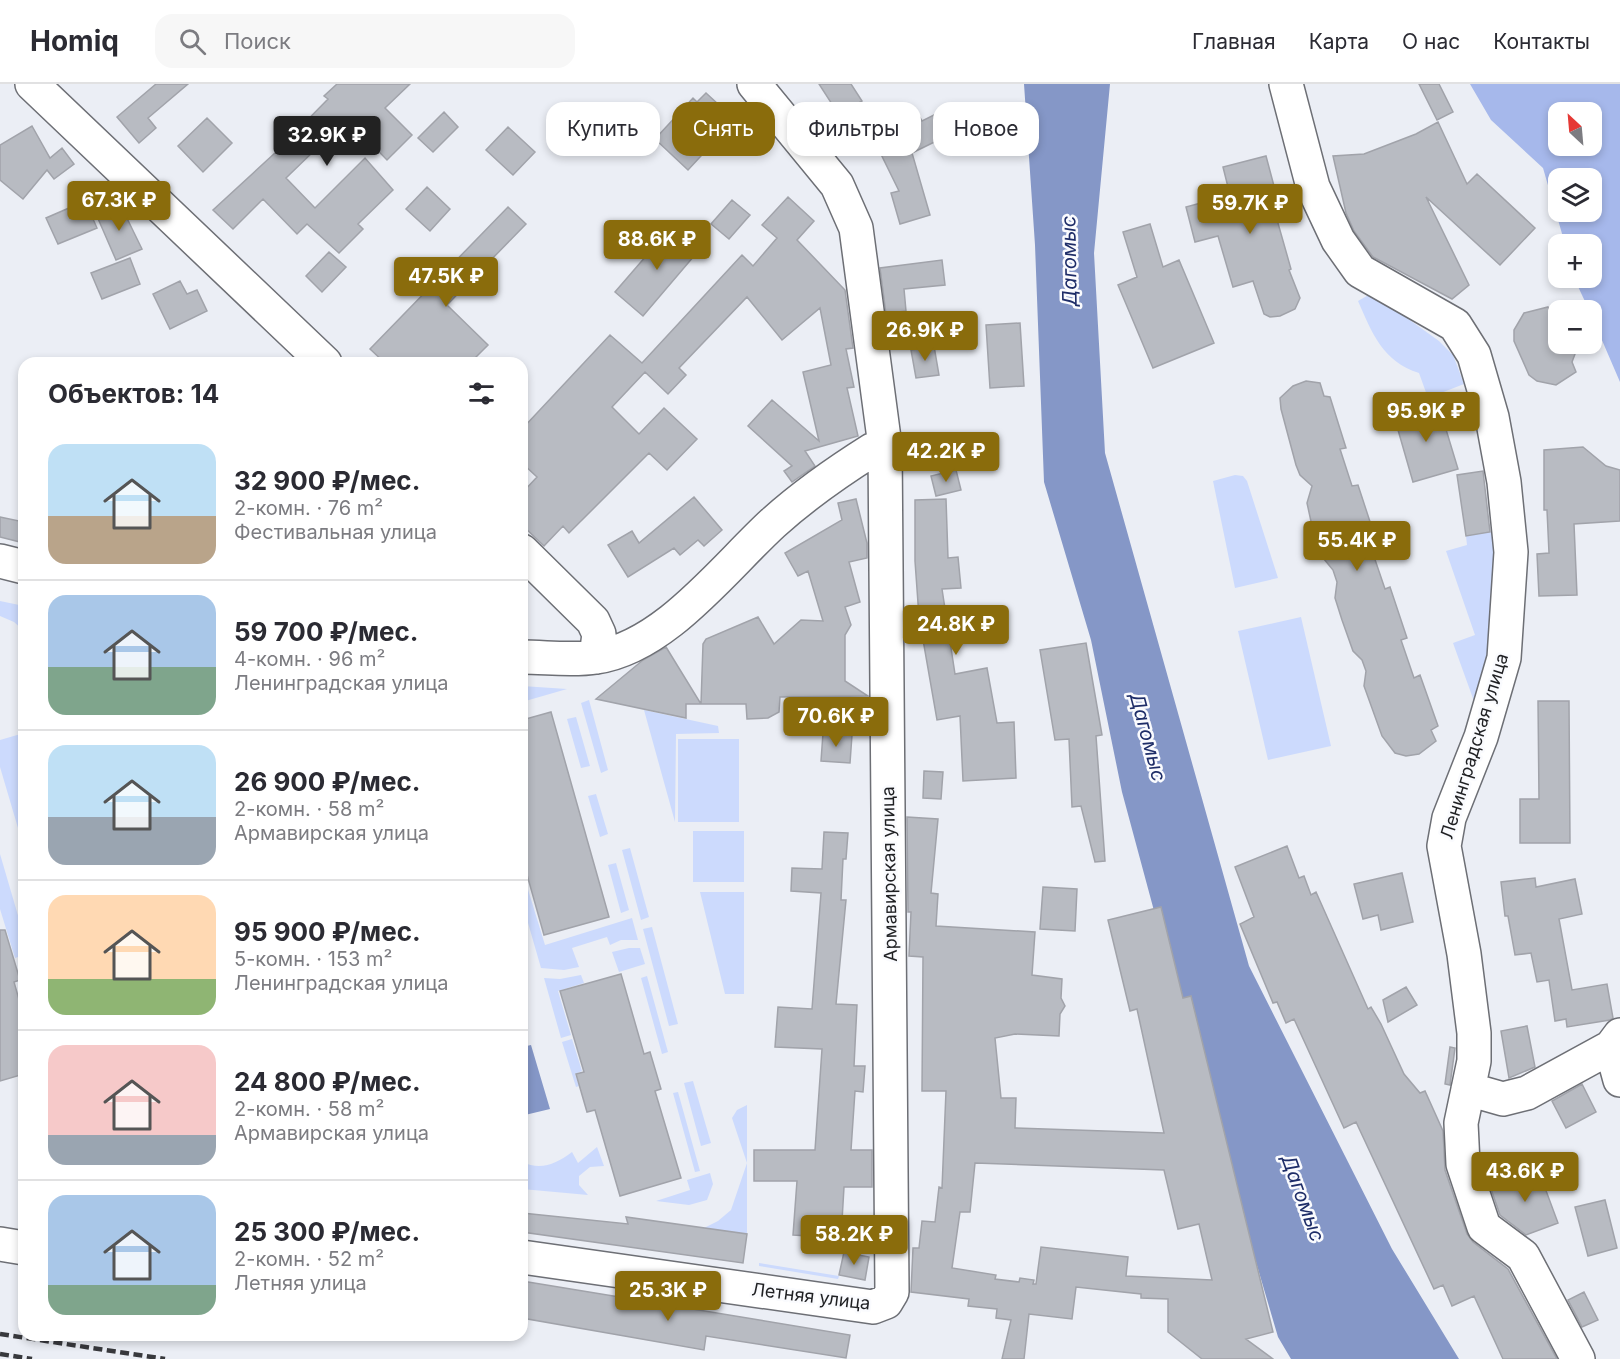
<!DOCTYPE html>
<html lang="ru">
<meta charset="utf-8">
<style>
body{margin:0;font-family:Inter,sans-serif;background:#f7f7f7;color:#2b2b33;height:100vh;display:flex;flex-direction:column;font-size:22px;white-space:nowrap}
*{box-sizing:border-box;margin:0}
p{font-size:20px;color:#7c7c81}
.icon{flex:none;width:33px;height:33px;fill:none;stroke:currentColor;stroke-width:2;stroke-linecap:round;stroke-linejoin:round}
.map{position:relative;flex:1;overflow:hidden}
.panel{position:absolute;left:18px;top:273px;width:510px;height:984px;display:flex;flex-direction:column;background:#fff;border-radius:18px;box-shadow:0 3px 9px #0003}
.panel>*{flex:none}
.guide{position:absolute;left:546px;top:18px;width:570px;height:54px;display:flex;gap:12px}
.needle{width:39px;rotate:334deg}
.controls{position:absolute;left:1548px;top:18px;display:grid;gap:12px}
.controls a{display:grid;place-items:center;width:54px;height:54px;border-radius:12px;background:#fff;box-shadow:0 3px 9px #0003;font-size:30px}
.price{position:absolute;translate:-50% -51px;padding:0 14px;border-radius:6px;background:#8a6c0c;color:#fff;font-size:20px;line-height:39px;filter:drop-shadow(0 2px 3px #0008)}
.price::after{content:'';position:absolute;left:50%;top:36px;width:18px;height:14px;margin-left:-9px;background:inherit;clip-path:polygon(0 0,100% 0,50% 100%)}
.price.on{background:#222;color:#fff}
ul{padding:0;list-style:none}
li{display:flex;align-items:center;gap:18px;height:150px;padding:0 30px}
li+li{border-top:2px solid #e1e1e2}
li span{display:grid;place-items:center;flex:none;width:168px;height:120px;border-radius:18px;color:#555}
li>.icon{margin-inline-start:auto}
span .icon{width:72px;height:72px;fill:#fffc;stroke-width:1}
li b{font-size:26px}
h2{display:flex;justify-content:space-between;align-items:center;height:72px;padding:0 30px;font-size:26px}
.chip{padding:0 21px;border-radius:18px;background:#fff;box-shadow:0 3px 9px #0003;font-size:21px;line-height:54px}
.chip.on{background:#8a6c0c;color:#fff}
header{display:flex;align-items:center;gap:36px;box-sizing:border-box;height:84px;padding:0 30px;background:#fff;border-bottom:2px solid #e1e1e2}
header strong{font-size:28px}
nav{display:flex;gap:33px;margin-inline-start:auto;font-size:21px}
.search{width:420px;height:54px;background:#f7f7f7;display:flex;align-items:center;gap:15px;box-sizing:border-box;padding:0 21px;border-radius:18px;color:#7c7c81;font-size:22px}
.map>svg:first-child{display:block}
.green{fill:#ccdafd}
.forest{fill:#a6b8eb;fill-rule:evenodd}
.water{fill:#8597c7}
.building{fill:#b8bbc2;stroke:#a1a3aa;stroke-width:1.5;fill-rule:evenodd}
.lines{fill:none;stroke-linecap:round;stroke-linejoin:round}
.minor-casing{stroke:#6d6f75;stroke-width:36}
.minor{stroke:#fff;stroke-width:33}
.rail{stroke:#38393d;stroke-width:4.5;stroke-dasharray:9 4.5;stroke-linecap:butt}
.labels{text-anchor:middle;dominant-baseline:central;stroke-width:5;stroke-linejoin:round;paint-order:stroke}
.street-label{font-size:18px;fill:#1f2023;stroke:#fafbfe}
.water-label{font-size:20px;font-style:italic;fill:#1e2d68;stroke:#fafbfe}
</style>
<header>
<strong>Homiq</strong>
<div class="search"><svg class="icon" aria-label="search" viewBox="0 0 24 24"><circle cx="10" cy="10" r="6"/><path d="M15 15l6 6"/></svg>Поиск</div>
<nav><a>Главная</a><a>Карта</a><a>О нас</a><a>Контакты</a></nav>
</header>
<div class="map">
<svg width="1620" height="1275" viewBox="0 0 1620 1275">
<rect width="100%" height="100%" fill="#ebeef5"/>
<path class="green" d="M 1372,209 L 1439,257 L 1453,271 L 1464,300 L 1428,314 L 1419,289 C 1383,278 1372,249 1358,217 Z
M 1235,391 L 1243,392 L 1247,397 L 1278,494 L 1235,504 L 1213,397 Z
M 1495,447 L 1503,499 L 1473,643 L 1475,620 L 1453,559 L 1475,551 L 1446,467 L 1467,461 L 1466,452 Z
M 0,517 L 24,522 L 24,547 L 14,538 L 0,532 Z
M 1301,533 L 1331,662 L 1268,676 L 1238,547 Z
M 522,602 L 567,605 L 522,618 Z
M 589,616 L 608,686 L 601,689 L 581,619 Z
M 644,626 L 718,642 L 719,649 L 676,650 L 675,738 Z
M 576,633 L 590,682 L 581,684 L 567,635 Z
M 24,649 L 24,742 L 18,744 L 0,683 L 0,656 Z
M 678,655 L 739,655 L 739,738 L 678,738 Z
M 596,710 L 608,750 L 600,753 L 588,712 Z
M 693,747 L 744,747 L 744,798 L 693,798 Z
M 630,764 L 649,833 L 641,836 L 622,766 Z
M 0,770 L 24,852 L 24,871 L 15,874 L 0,825 Z
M 616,779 L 629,826 L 621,829 L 608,781 Z
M 522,786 L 545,861 L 632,834 L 638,856 L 621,856 L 610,861 L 607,853 L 572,864 L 579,883 L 564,886 L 541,884 L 522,818 Z
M 700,808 L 744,808 L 744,910 L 725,910 Z
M 652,843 L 678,940 L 669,942 L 643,845 Z
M 629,864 L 640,864 L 645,880 L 619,888 L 612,868 Z
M 581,891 L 584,899 L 558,907 L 571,951 L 561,954 L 544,894 L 560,895 Z
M 647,892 L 668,968 L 662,970 L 641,894 Z
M 572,955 L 582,987 L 575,990 L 579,1002 L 576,1003 L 562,958 Z
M 693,997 L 711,1059 L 701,1062 L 684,999 Z
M 678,1008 L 700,1087 L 695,1088 L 673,1009 Z
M 747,1021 L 747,1150 L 704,1144 L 718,1137 L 731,1126 L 747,1079 L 732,1034 L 737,1026 Z
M 597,1063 L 604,1082 L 590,1083 L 579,1092 L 579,1101 L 588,1111 L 522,1105 L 522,1078 C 541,1087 556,1080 572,1068 L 578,1079 Z
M 710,1089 L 713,1100 L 707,1116 L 689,1121 L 656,1117 L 690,1106 L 687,1096 Z
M 759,1179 L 839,1192 L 838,1195 L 759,1182 Z"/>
<path class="forest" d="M 1470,0 L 1620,0 L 1620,298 L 1592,233 L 1592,226 L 1589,226 L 1574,194 L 1592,194 L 1592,160 L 1565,160 L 1543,84 L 1491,36 ZM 1558,28 L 1592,28 L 1592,62 L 1558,62 ZM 1558,94 L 1592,94 L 1592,128 L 1558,128 Z"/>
<path class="water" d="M 1024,0 L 1110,0 L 1094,169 L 1105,369 L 1249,882 L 1392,1165 L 1459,1275 L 1291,1275 L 1278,1253 L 1167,875 L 1122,708 L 1091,556 L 1044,398 L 1035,161 Z
M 531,961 L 550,1025 L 525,1031 L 522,1019 L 522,963 Z"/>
<path class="building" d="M 156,0 L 188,0 L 148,34 L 156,44 L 139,59 L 117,33 Z
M 337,0 L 410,0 L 385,24 L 412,51 L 387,76 L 347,35 L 286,94 L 315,124 L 365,74 L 393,106 L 358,140 L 363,145 L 339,169 L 307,140 L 297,150 L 263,115 L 233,145 L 213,126 L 276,68 L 328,15 L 324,12 Z
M 819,0 L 851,0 L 862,17 L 839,31 Z
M 1419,0 L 1439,0 L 1453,28 L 1437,36 Z
M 706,9 L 731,32 L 723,41 L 726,45 L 688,86 L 655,55 L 693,14 L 697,18 Z
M 944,26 L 955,48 L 912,69 L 930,131 L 900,140 L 891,109 L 899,107 L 876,60 L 902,47 L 899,41 L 919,32 L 922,37 Z
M 444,28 L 458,43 L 433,68 L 418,54 Z
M 207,34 L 232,59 L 203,88 L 178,62 Z
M 1438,38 L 1467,100 L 1477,90 L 1535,144 L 1500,181 L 1426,113 L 1469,201 L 1452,215 L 1373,173 L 1354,147 L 1346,129 L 1333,72 L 1364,70 L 1416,50 Z
M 32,42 L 50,74 L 62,64 L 74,80 L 54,95 L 47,86 L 23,115 L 0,96 L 0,61 Z
M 508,43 L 535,68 L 513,91 L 486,66 Z
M 1266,72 L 1274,102 L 1268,104 L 1291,185 L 1289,186 L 1300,214 L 1295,225 L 1280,232 L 1270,233 L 1264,230 L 1253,197 L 1233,203 L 1218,152 L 1195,158 L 1186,123 L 1230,111 L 1223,83 Z
M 427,103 L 450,125 L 430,147 L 406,125 Z
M 788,113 L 814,137 L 797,156 L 845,206 L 853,264 L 846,265 L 854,303 L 847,304 L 858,352 L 805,367 L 815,382 L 792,398 L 784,387 L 792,382 L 748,342 L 772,316 L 819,357 L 803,288 L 831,281 L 820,224 L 782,256 L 747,213 L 679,284 L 686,291 L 668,310 L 645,288 L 612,323 L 639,350 L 664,324 L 697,355 L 667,386 L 649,369 L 569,449 L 563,442 L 544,462 L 522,441 L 522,409 L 537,393 L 522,379 L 522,345 L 610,251 L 642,279 L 742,171 L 753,182 L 777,154 L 762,141 Z
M 732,116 L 750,131 L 729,155 L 711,140 Z
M 85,117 L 97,144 L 58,160 L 46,134 Z
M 120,120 L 142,165 L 116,176 L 96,130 Z
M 508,123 L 526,140 L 447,221 L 488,261 L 470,279 L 385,279 L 370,265 Z
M 1150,140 L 1163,183 L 1179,176 L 1214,259 L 1153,284 L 1118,201 L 1137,193 L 1123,148 Z
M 672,142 L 700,165 L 643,232 L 615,208 Z
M 329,168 L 346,183 L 322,208 L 306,192 Z
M 130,174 L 140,200 L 102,215 L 91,189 Z
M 942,176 L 945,201 L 904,205 L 906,227 L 886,230 L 880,184 Z
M 180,197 L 187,210 L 197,206 L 207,227 L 170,245 L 153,210 Z
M 1548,223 L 1553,234 L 1558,231 L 1558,260 L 1571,260 L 1575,270 L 1572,278 L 1576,288 L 1556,301 L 1537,297 L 1529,291 L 1514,257 L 1514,246 L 1524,229 Z
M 1020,239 L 1024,302 L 990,304 L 986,241 Z
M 934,262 L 939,291 L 916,294 L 911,266 Z
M 1306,297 L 1320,299 L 1324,312 L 1330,313 L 1346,364 L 1340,365 L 1352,402 L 1358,401 L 1375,453 L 1368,455 L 1385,505 L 1390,503 L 1407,554 L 1401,556 L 1414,594 L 1420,591 L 1438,642 L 1431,646 L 1436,657 L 1419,670 L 1406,672 L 1395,669 L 1382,652 L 1364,602 L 1366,587 L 1362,576 L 1353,567 L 1342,536 L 1335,514 L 1337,498 L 1333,486 L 1324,475 L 1312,442 L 1307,419 L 1312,402 L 1300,391 L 1296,381 L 1281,325 L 1280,314 L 1293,302 Z
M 1438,319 L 1458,385 L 1413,398 L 1394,332 Z
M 1583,363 L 1606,382 L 1620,386 L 1620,437 L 1574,440 L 1577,511 L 1539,512 L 1537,470 L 1549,469 L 1547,426 L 1544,426 L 1544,366 Z
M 956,386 L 961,406 L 936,412 L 931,392 Z
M 1483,387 L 1490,448 L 1466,452 L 1457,391 Z
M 694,413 L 722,446 L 704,462 L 698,456 L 680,471 L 674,464 L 628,493 L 608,461 L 632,447 L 639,459 Z
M 856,415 L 867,459 L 867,474 L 849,478 L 860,518 L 845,523 L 851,541 L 845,551 L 845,597 L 868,612 L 780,613 L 779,628 L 768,634 L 747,635 L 746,620 L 701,620 L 703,560 L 706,555 L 758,533 L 774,560 L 801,536 L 823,537 L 808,487 L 798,492 L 785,469 L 842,436 L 838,419 Z
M 946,415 L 948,474 L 958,473 L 961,504 L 942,505 L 955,590 L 987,584 L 997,639 L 1014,638 L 1016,694 L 963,697 L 960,632 L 937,636 L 919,533 L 915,477 L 915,416 Z
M 0,433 L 24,438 L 20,458 L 0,453 Z
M 1086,559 L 1102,651 L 1096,652 L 1105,777 L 1095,778 L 1081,722 L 1072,723 L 1069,655 L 1055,656 L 1040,566 Z
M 666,563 L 701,620 L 686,620 L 686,634 L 596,615 L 643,576 Z
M 1538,617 L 1569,617 L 1570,759 L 1520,759 L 1520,715 L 1539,715 Z
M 551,628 L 609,833 L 544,851 L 522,773 L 522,636 Z
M 823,649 L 852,651 L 850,679 L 821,677 Z
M 924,687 L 943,688 L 941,715 L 923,714 Z
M 907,733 L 938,735 L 931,809 L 938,810 L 936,842 L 1035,848 L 1032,891 L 1062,895 L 1061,914 L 1065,922 L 1060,930 L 1059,952 L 1015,950 L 995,954 L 1001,1014 L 1016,1014 L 1015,1044 L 1164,1049 L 1137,925 L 1130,927 L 1108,836 L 1161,823 L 1183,914 L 1191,912 L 1273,1248 L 1246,1255 L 1273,1275 L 1202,1275 L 1168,1248 L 1168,1215 L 1141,1214 L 1141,1210 L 1076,1203 L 1072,1235 L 1029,1230 L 1024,1275 L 1002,1275 L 1011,1236 L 996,1234 L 997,1225 L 968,1222 L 969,1215 L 911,1208 L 913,1164 L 919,1164 L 922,1137 L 935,1138 L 939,1103 L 942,1104 L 946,1007 L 922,1007 L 923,873 L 909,872 L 911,828 L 908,828 ZM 975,1079 L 1164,1086 L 1178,1145 L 1199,1140 L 1212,1196 L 1126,1192 L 1128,1173 L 1041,1163 L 1036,1200 L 1033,1200 L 1034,1196 L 1020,1194 L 1019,1198 L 995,1195 L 996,1191 L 952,1184 L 960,1128 L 970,1128 Z
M 824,748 L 848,749 L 846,775 L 843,775 L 841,816 L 846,816 L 836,920 L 857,921 L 854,982 L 865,982 L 863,1008 L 855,1007 L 851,1066 L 872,1066 L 872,1103 L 844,1103 L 841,1154 L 793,1151 L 797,1097 L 754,1097 L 754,1066 L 815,1066 L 822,965 L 775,963 L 778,923 L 812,925 L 821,809 L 791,807 L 792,784 L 822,785 Z
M 1287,762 L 1299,794 L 1304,792 L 1311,811 L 1316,808 L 1368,925 L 1371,923 L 1381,940 L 1404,990 L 1420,1009 L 1425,1007 L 1443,1047 L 1445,1086 L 1467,1150 L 1473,1158 L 1508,1185 L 1557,1275 L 1503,1275 L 1474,1212 L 1452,1222 L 1443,1201 L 1434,1205 L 1356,1038 L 1344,1044 L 1294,935 L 1286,939 L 1277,918 L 1273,919 L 1240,840 L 1254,833 L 1235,783 Z
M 1402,789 L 1413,838 L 1381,846 L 1378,831 L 1363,835 L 1354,800 Z
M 1535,794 L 1536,803 L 1575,795 L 1582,830 L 1559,835 L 1572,906 L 1607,900 L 1613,934 L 1610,936 L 1567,943 L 1566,935 L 1555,937 L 1549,896 L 1537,898 L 1531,869 L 1515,871 L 1508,832 L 1505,832 L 1501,798 Z
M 1043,803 L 1077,805 L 1075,847 L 1040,845 Z
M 0,846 L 5,846 L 20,896 L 14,898 L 24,933 L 24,990 L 0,997 Z
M 621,890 L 644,970 L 650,968 L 661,1005 L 655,1007 L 681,1094 L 620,1112 L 595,1026 L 587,1028 L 576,990 L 584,988 L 560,907 Z
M 1406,903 L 1417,921 L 1388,938 L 1383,916 Z
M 1527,942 L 1535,983 L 1509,994 L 1501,947 Z
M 1450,963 L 1455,964 L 1450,1001 L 1445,1000 Z
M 1582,1000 L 1596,1028 L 1566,1044 L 1552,1017 Z
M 1538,1085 L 1558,1139 L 1526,1151 L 1500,1131 L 1490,1102 Z
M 1605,1116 L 1617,1164 L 1588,1172 L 1575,1123 Z
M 522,1129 L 628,1140 L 626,1133 L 747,1150 L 743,1179 L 522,1148 Z
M 844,1168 L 869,1173 L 865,1196 L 839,1191 Z
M 522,1197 L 850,1251 L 846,1274 L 706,1252 L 704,1266 L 522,1234 Z
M 1584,1208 L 1598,1236 L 1582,1243 L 1568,1216 Z"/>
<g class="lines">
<g class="minor-casing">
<path id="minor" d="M 32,0 L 325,279
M 1286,0 L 1313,103 L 1338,156 L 1360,187 L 1455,241 L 1474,271 L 1492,333 L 1504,398 L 1511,468 L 1504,574 L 1481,653 L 1449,734 L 1444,762 L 1464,870 L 1474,949 L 1474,977 L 1461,1039 L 1463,1080 L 1484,1143 L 1523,1172 L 1578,1275
M 522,467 L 593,537 L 599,550 L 596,573
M 0,477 L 24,483
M 522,573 C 546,573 572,577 596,573 C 665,563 724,484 773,439 C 803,412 837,388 872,366 L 885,362
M 1611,963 L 1620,996
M 1468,1005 L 1503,1015 L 1527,1009 L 1611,963 L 1620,951
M 0,1160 L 24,1164
M 522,1173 L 873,1223 L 886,1218 L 892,1208 L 885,362 L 856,144 L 837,101 L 754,0"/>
</g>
<use href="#minor" class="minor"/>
<path class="rail" d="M 0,1250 L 165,1275
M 0,1270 L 32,1275"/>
</g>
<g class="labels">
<g class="street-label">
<text transform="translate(1474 662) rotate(-73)">Ленинградская улица</text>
<text transform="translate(889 790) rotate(-91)">Армавирская улица</text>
<text transform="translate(811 1212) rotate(7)">Летняя улица</text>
</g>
<g class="water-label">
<text transform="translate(1069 177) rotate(-91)">Дагомыс</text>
<text transform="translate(1148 653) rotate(75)">Дагомыс</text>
<text transform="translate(1303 1114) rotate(70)">Дагомыс</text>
</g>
</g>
</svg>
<div class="controls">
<a><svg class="needle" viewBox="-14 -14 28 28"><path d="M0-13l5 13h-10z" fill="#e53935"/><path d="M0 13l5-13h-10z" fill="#7c7c81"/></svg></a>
<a><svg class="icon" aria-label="layers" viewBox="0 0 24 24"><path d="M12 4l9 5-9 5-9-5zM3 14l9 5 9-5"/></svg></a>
<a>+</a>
<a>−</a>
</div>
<b class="price on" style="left:327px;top:83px">32.9K ₽</b>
<b class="price" style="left:119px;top:148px">67.3K ₽</b>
<b class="price" style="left:1250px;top:151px">59.7K ₽</b>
<b class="price" style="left:657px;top:187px">88.6K ₽</b>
<b class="price" style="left:446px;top:224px">47.5K ₽</b>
<b class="price" style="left:925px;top:278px">26.9K ₽</b>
<b class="price" style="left:1426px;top:359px">95.9K ₽</b>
<b class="price" style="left:946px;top:399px">42.2K ₽</b>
<b class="price" style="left:1357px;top:488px">55.4K ₽</b>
<b class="price" style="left:956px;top:572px">24.8K ₽</b>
<b class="price" style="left:836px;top:664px">70.6K ₽</b>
<b class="price" style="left:1525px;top:1119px">43.6K ₽</b>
<b class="price" style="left:854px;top:1182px">58.2K ₽</b>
<b class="price" style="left:668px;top:1238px">25.3K ₽</b>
<div class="guide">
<a class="chip">Купить</a>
<a class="chip on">Снять</a>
<a class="chip">Фильтры</a>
<a class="chip">Новое</a>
</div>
<section class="panel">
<h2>Объектов: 14<svg class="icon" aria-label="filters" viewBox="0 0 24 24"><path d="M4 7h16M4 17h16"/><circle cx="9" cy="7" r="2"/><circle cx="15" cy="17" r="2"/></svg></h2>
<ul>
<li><span style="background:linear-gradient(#bfe0f5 60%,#b9a48a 0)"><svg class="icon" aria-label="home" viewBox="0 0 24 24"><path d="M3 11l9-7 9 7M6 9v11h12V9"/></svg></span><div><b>32 900 ₽/мес.</b><p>2-комн. · 76 m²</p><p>Фестивальная улица</p></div></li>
<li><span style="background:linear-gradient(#a9c7e8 60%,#7fa58c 0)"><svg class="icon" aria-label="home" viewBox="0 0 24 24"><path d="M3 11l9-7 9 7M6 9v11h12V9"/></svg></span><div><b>59 700 ₽/мес.</b><p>4-комн. · 96 m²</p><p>Ленинградская улица</p></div></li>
<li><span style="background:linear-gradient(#bfe0f5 60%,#9aa5b1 0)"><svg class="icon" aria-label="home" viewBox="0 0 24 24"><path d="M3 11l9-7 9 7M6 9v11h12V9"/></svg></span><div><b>26 900 ₽/мес.</b><p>2-комн. · 58 m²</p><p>Армавирская улица</p></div></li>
<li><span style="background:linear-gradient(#ffd9b3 70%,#8fb573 0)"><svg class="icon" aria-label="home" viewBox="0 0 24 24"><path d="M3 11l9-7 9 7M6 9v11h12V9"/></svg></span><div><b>95 900 ₽/мес.</b><p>5-комн. · 153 m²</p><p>Ленинградская улица</p></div></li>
<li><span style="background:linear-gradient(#f6c9c9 75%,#9aa5b1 0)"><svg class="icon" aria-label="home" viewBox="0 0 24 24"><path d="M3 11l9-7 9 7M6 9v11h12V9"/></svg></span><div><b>24 800 ₽/мес.</b><p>2-комн. · 58 m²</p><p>Армавирская улица</p></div></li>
<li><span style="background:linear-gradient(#a9c7e8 75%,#7fa58c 0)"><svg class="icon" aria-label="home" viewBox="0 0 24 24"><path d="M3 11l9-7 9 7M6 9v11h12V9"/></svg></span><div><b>25 300 ₽/мес.</b><p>2-комн. · 52 m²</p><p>Летняя улица</p></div></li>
</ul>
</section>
</div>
